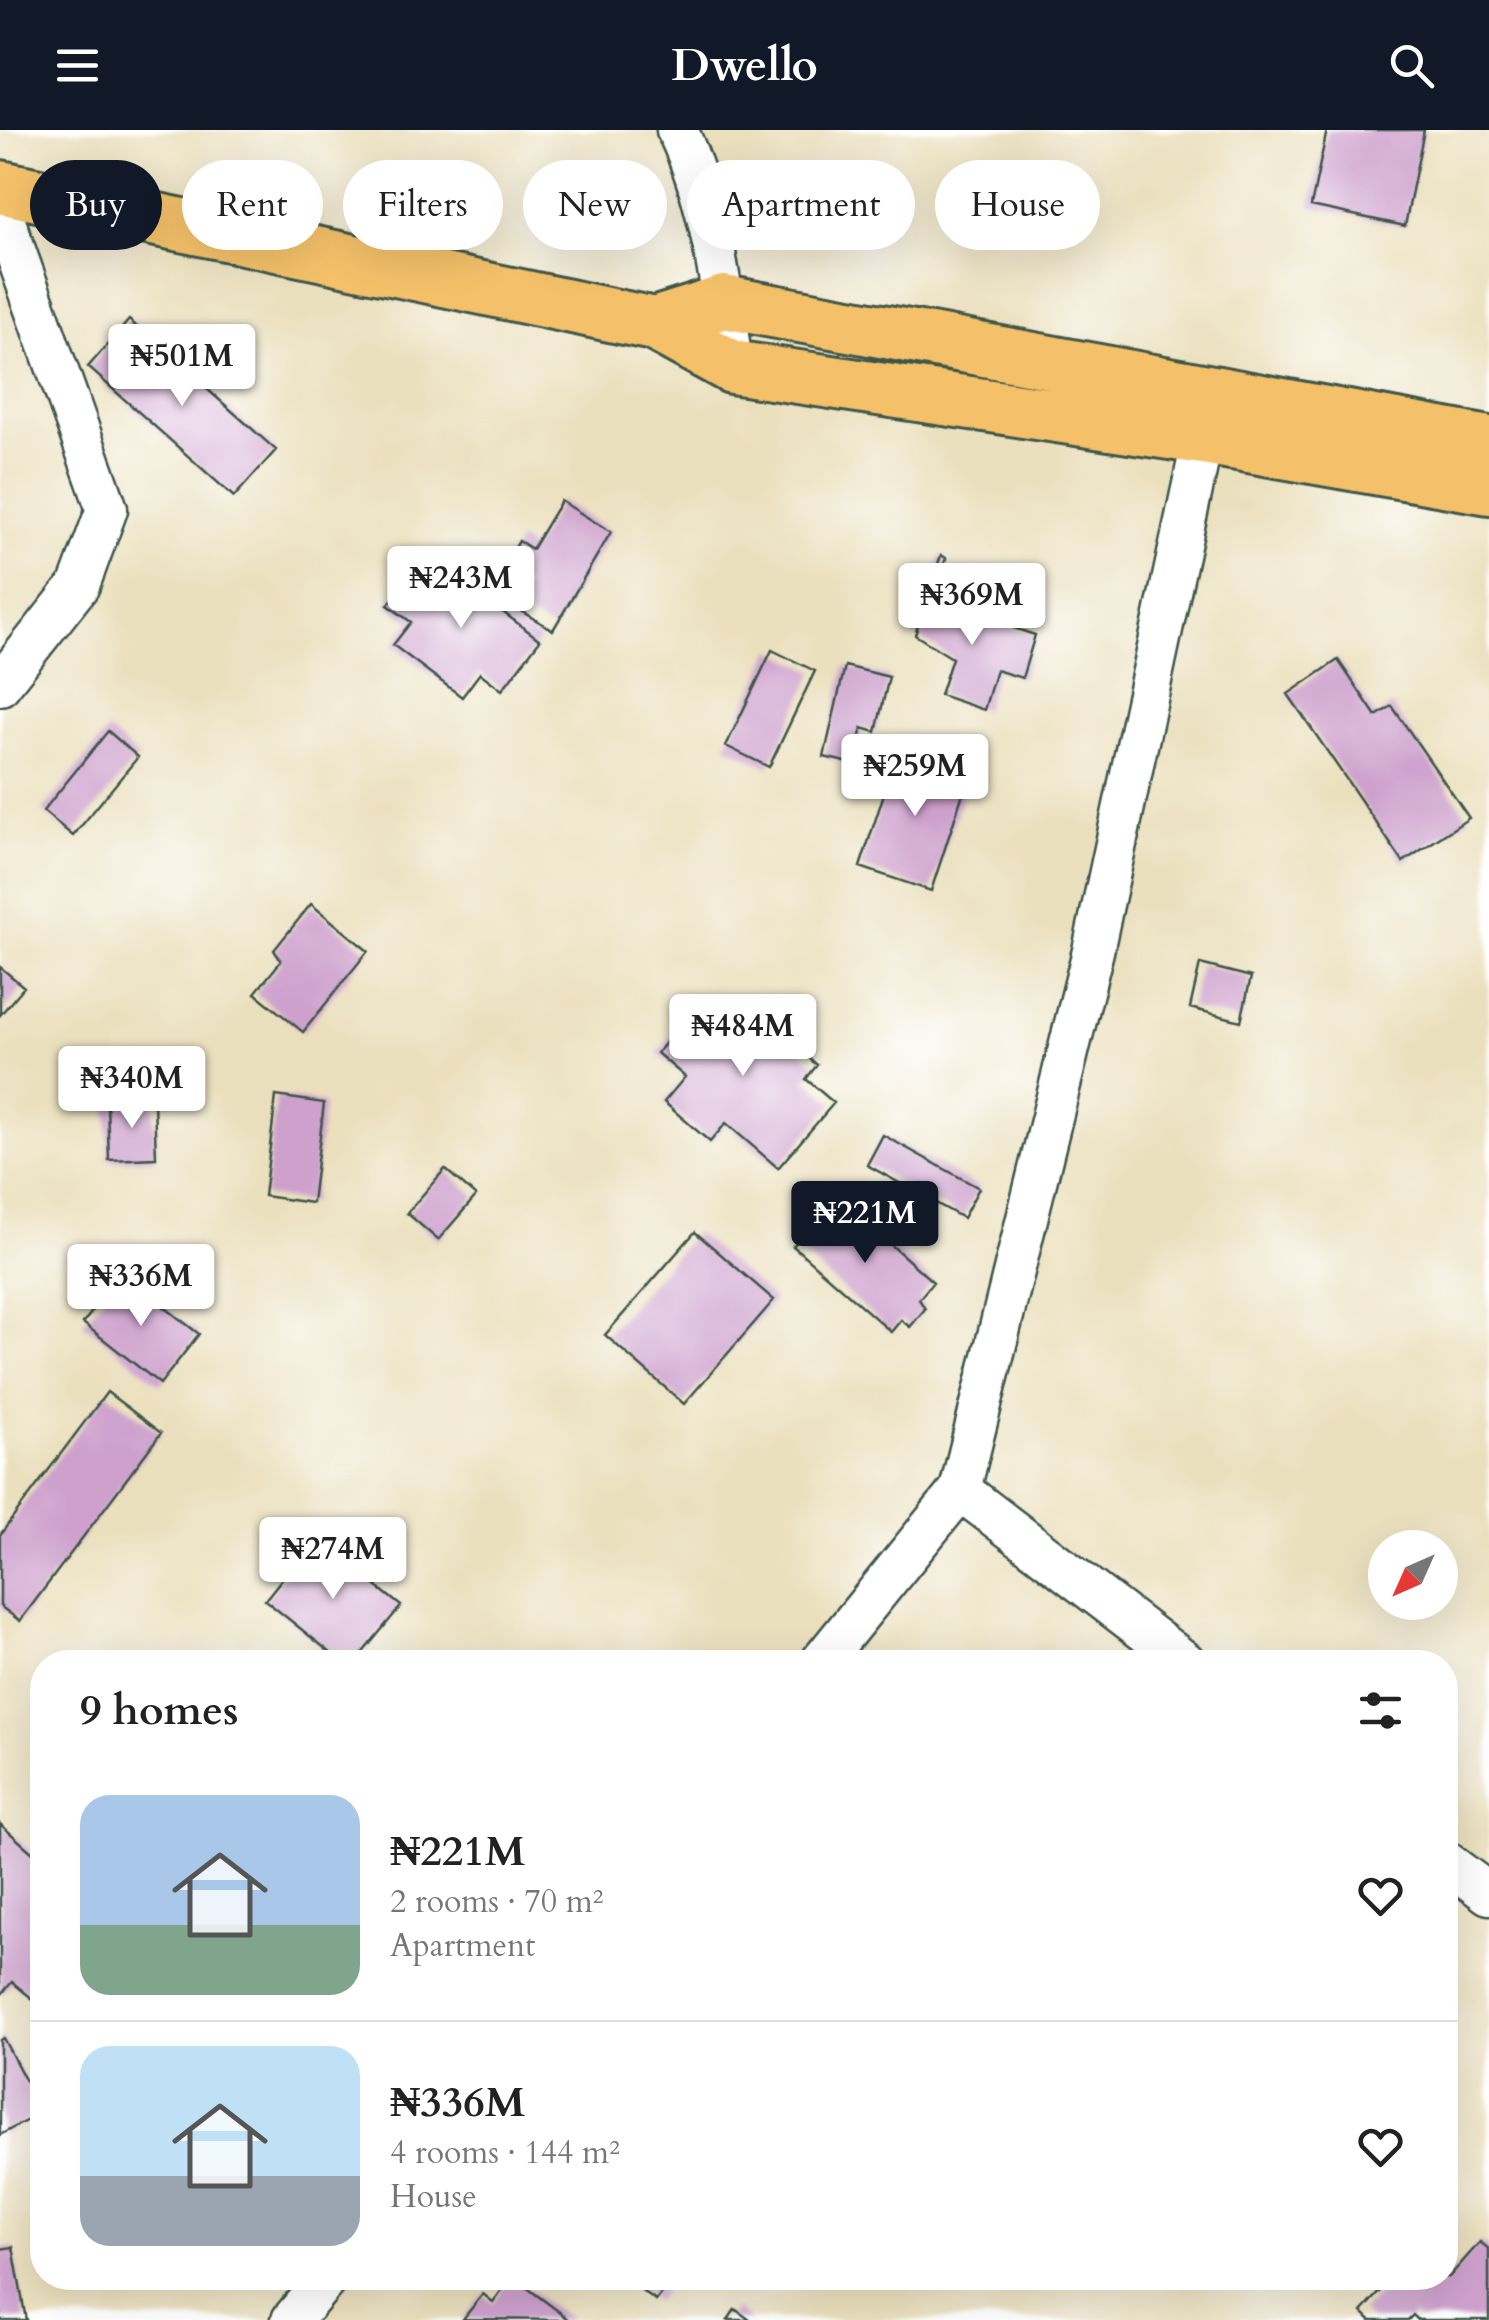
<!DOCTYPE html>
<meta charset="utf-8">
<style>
body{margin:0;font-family:Cardo,serif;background:#f6f6f6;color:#222;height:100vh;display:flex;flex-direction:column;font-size:38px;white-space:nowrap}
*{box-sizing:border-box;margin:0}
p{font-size:32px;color:#767676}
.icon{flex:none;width:55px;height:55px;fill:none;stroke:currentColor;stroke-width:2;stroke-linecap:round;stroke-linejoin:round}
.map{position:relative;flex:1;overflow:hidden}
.panel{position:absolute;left:30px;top:1520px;width:1428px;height:640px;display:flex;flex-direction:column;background:#fff;border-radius:40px;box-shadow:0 10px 40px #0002}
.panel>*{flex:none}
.banner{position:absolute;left:30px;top:30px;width:1430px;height:90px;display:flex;gap:20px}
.needle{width:65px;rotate:225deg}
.buttons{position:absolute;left:1368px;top:1400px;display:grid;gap:20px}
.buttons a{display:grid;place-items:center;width:90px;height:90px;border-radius:50%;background:#fff;box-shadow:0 10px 40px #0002;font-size:50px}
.price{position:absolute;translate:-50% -85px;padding:0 22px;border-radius:10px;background:#fff;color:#222;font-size:32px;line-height:65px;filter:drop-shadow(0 2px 5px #0008)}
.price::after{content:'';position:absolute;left:50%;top:60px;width:30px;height:22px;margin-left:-15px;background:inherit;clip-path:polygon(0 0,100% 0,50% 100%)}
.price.current{background:#111827;color:#fff}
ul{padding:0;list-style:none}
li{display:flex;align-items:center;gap:30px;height:250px;padding:0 50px}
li+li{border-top:2px solid #e0e0e0}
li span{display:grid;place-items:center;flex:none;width:280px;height:200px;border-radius:30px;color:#555}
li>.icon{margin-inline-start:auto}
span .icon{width:120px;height:120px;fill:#fffc;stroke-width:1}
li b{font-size:42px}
h2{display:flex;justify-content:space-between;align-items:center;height:120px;padding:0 50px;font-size:42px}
.tag{padding:0 35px;border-radius:45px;background:#fff;box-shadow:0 10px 40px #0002;font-size:35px;line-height:90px}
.tag.current{background:#111827;color:#fff}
header{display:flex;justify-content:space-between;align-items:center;height:130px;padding:0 50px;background:#111827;color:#fff;font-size:45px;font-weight:600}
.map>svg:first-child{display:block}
.building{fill:#cea1cd}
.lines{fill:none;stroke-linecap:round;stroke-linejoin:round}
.minor-casing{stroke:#3e5549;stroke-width:45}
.major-casing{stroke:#3e5549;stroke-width:58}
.minor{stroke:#fff;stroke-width:40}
.major{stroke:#f4c16a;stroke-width:52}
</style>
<header><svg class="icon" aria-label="menu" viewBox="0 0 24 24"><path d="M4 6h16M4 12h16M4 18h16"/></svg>Dwello<svg class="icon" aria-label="search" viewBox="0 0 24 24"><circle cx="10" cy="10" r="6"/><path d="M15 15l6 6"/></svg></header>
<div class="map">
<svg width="1489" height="2190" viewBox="0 0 1489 2190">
<rect width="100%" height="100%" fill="#fff"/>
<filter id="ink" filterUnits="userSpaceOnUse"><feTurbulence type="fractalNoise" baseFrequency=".01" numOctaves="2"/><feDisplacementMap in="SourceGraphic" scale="20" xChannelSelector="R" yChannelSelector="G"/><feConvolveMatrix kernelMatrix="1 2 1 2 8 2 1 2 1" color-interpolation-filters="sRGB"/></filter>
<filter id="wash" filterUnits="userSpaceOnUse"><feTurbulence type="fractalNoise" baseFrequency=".0048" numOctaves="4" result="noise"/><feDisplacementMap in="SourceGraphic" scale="40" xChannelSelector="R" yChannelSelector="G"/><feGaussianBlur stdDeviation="2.25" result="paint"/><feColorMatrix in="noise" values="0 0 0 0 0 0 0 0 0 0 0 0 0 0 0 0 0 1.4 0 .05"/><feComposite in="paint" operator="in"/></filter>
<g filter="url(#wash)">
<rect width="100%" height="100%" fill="#ebe0be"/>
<g id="blocks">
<path class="building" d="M 1327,0 L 1424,0 L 1405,96 L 1311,76 Z
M 129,190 L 276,320 L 234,367 L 88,237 Z
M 561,371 L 611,402 L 553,500 L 514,477 L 527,455 L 501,440 L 519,411 L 532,419 Z
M 941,425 L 946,428 L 932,471 L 1035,505 L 1022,548 L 996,540 L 984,580 L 940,565 L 952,528 L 915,505 Z
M 418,436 L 457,466 L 477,440 L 510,465 L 500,480 L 540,510 L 502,560 L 480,543 L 462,567 L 393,515 L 411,492 L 388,475 Z
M 772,520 L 815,541 L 769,637 L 726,616 Z
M 1338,530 L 1376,586 L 1392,576 L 1469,688 L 1403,732 L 1288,564 Z
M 845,536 L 889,547 L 876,602 L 862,598 L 854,634 L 824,627 Z
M 108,601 L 138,627 L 73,706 L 43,681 Z
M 899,618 L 970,642 L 931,761 L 860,737 Z
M 311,774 L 368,821 L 303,902 L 255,863 L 281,831 L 274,820 Z
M 1200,834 L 1251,847 L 1241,891 L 1190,878 Z
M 0,837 L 24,857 L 0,885 Z
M 738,867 L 817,935 L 806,949 L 834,973 L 778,1038 L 726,993 L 710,1012 L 664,972 L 685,947 L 657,923 L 704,869 L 722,874 Z
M 276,966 L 324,973 L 312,1073 L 264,1066 Z
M 154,972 L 156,1028 L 109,1030 L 107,974 Z
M 883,1005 L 979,1058 L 963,1088 L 867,1035 Z
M 445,1039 L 476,1066 L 438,1110 L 407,1083 Z
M 837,1067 L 933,1152 L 919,1169 L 925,1179 L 910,1197 L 901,1190 L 891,1202 L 793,1116 Z
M 695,1102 L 774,1170 L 684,1274 L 605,1205 Z
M 122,1144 L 199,1204 L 160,1254 L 83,1193 Z
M 107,1262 L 161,1303 L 20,1491 L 0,1476 L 0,1405 Z
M 315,1407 L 401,1476 L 355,1532 L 342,1532 L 265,1470 Z
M 0,1694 L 42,1731 L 42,1803 L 39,1807 L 42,1811 L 42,1860 L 34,1870 L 12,1852 L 0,1866 Z
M 3,1908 L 42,1982 L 0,2005 L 0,1910 Z
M 1480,2112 L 1489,2119 L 1489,2190 L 1418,2190 L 1413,2185 L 1408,2190 L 1370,2190 L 1362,2182 L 1393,2148 L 1404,2148 L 1415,2158 L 1425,2148 L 1449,2147 Z
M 13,2117 L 26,2190 L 0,2190 L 0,2119 Z
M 511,2148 L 514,2148 L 570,2190 L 463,2189 L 483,2164 L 493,2172 Z
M 623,2148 L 673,2148 L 656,2171 Z
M 735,2179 L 750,2190 L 728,2190 Z"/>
</g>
</g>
<g filter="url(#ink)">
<use href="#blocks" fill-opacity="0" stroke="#3e5549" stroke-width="2.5"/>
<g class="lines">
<g class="minor-casing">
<path id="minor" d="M 677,0 C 710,67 723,163 732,237
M 0,78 L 107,379 L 79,455 L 0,555
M 821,1532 L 960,1360
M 1185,1532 L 960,1360 L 1093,821 L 1203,308
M 1445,1731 L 1489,1764
M 292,2190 L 327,2148"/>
</g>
<g class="major-casing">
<path id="major" d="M 0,57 L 654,194 L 732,237 L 1203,308 L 1489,358
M 654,194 L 724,172 L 1489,313"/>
</g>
<use href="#minor" class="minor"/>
<use href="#major" class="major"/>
</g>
</g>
</svg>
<div class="buttons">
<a><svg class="needle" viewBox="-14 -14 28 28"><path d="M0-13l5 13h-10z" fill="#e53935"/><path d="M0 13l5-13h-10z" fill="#767676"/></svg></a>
</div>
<b class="price" style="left:182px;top:279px">₦501M</b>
<b class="price" style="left:461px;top:501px">₦243M</b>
<b class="price" style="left:972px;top:518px">₦369M</b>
<b class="price" style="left:915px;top:689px">₦259M</b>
<b class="price" style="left:743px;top:949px">₦484M</b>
<b class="price" style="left:132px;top:1001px">₦340M</b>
<b class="price current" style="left:865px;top:1136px">₦221M</b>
<b class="price" style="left:141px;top:1199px">₦336M</b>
<b class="price" style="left:333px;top:1472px">₦274M</b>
<div class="banner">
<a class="tag current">Buy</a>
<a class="tag">Rent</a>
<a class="tag">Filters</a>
<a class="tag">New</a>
<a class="tag">Apartment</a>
<a class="tag">House</a>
</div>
<section class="panel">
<h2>9 homes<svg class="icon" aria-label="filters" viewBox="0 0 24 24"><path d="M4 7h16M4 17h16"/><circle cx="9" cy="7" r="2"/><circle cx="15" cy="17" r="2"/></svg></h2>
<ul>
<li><span style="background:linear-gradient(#a9c7e8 65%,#7fa58c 0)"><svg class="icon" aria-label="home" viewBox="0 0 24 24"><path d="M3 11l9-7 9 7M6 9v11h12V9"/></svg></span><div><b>₦221M</b><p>2 rooms · 70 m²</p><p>Apartment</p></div><svg class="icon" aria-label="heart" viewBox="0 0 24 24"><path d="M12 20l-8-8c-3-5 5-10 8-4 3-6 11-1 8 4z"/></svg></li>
<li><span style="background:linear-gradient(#bfe0f5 65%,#9aa5b1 0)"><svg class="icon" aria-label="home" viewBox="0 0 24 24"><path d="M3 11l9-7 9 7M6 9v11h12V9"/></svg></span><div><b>₦336M</b><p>4 rooms · 144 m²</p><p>House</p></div><svg class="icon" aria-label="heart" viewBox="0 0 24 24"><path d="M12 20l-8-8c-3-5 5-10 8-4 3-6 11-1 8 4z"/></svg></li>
</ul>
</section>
</div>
